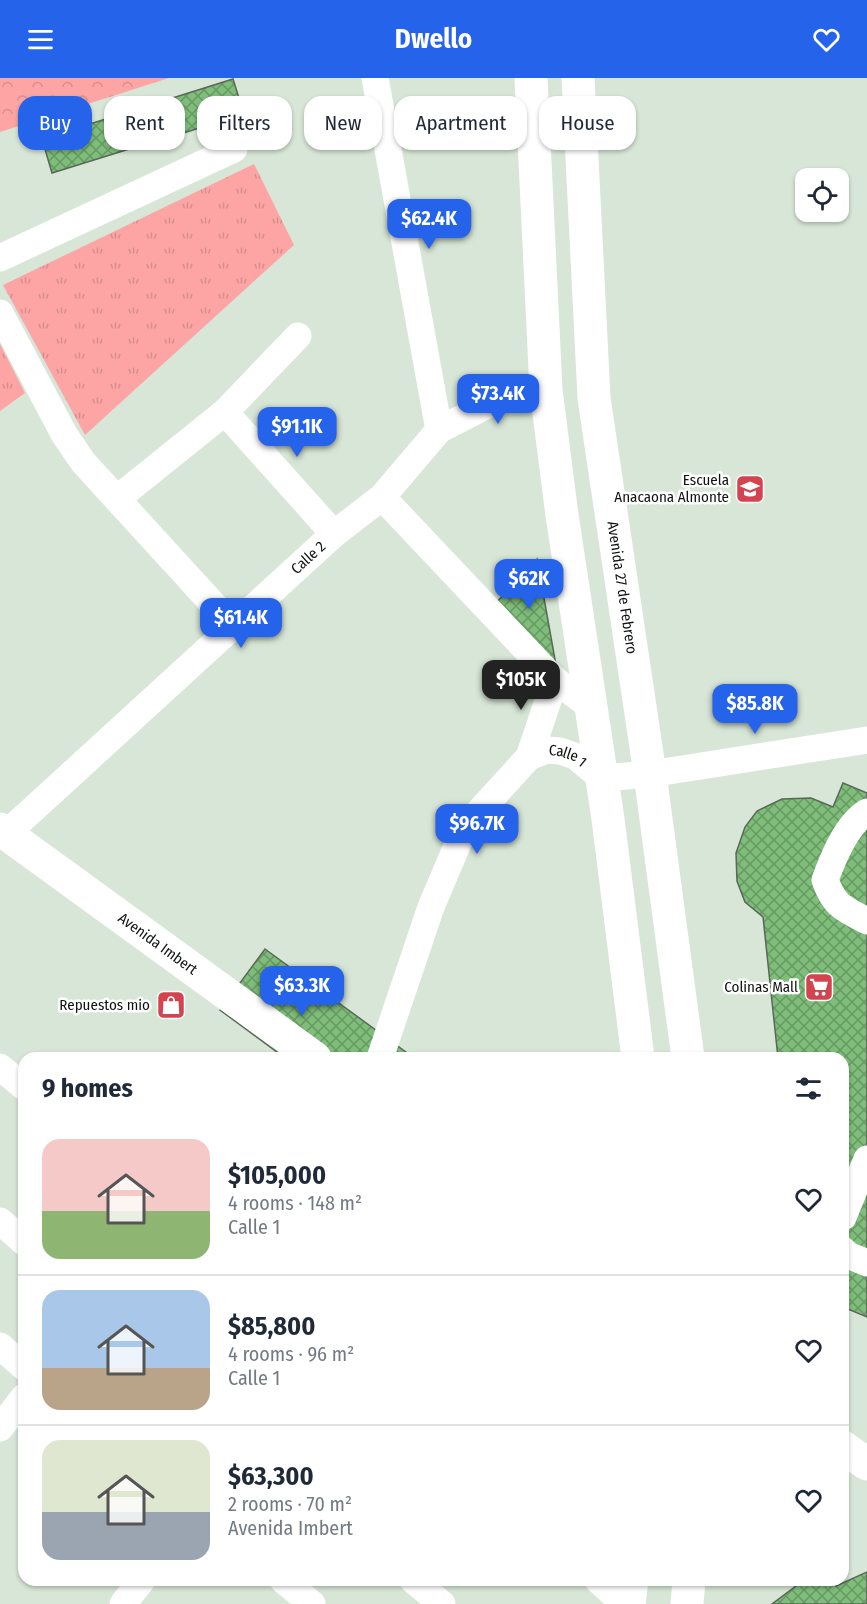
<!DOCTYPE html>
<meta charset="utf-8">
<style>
body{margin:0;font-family:"Fira Sans Condensed",sans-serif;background:#f6f6f7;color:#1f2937;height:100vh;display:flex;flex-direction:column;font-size:22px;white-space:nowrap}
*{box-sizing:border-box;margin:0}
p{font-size:20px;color:#747a83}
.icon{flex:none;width:33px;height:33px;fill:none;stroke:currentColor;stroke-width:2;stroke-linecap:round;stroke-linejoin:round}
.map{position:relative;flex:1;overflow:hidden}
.drawer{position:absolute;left:18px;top:974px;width:831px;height:534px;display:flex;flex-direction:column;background:#fff;border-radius:18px;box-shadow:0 2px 4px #0004}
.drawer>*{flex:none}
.top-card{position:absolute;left:18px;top:18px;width:831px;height:54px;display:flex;gap:12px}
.tools{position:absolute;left:795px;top:90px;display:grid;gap:12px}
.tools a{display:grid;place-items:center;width:54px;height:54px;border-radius:12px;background:#fff;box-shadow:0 2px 4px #0004;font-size:30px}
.price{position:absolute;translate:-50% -51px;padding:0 14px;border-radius:12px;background:#2563eb;color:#fff;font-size:20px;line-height:39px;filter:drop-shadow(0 2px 3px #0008)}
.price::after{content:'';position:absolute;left:50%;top:36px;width:18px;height:14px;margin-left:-9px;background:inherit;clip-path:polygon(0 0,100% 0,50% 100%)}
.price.selected{background:#222;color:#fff}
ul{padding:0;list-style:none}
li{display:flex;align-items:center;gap:18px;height:150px;padding:0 24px}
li+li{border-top:2px solid #e0e1e3}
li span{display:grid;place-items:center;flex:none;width:168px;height:120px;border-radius:18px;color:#555}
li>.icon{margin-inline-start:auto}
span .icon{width:72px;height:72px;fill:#fffc;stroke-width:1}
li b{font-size:26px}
h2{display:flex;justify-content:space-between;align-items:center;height:72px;padding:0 24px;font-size:26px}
.pill{padding:0 21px;border-radius:18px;background:#fff;box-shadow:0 2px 4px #0004;font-size:21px;line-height:54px}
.pill.selected{background:#2563eb;color:#fff}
header{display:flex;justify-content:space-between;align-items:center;height:78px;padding:0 24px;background:#2563eb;color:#fff;font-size:27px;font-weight:700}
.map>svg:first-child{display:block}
.grass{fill:url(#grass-tufts)}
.park{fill:url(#park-crowns)}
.building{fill:url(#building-cross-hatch);stroke:#5a6759;stroke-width:1.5}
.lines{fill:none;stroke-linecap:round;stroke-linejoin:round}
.minor{stroke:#fff;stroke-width:27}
.major{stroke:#fff;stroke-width:33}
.labels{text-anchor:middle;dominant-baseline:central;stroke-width:5;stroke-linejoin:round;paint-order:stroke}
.poi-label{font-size:15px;fill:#0f140f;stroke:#fff;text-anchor:end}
.street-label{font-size:15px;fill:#0f140f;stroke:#fff}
</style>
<header><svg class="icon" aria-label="menu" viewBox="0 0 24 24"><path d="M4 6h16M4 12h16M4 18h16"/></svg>Dwello<svg class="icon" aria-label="heart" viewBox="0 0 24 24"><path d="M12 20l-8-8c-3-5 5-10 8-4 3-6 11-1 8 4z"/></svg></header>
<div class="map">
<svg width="867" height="1526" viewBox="0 0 867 1526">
<defs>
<pattern id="grass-tufts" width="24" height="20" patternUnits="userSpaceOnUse" patternTransform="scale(1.5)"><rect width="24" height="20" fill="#fda5a5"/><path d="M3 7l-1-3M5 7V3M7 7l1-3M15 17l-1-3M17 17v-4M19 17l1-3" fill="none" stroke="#d88d8d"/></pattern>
<pattern id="park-crowns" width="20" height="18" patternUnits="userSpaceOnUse" patternTransform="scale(1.5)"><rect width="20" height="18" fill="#fda5a5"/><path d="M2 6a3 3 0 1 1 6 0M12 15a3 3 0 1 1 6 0" fill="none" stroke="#d88d8d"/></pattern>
<pattern id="building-cross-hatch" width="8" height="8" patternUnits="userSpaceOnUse" patternTransform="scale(1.5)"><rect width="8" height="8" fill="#7fbd7a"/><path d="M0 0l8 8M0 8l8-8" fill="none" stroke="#669862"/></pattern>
</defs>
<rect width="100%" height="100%" fill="#d7e6d6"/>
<path class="grass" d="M 254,86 L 294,167 L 85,357 L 3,207 Z
M 0,266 L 25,315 L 0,333 Z"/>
<path class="park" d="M 0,0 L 169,0 L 0,54 Z"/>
<path class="building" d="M 233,1 L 244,36 L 158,63 L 147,28 Z
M 128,34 L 139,68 L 52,95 L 42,61 Z
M 537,481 L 556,587 L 494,527 Z
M 843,705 L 867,715 L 867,1239 L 843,1229 L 843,980 L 778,980 L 763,839 L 745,824 L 737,803 L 736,775 L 745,749 L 757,733 L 782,721 L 811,720 L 833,729 Z
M 265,871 L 414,980 L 285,980 L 220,932 Z
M 867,1494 L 867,1526 L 772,1526 L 804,1502 L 833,1502 L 836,1508 Z"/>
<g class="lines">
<g class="minor">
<path d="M 375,0 L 439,352"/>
<path d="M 0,180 L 234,71"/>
<path d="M 0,235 L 64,356 L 83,384 L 233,548"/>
<path d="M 225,334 L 334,456"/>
<path d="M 382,419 L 555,602 L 591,629"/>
<path d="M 118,420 L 225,334 L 298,258"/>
<path d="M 529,679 L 555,602"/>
<path d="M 867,734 C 846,747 833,780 825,802 C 835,829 843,830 867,843"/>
<path id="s1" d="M 7,755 L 334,456 L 382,419 L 439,352 L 505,318 L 546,312"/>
<path id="s2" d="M 380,980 L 431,829 L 465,749 L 529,679 L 547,672 L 560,673 L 575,678 L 602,700 L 650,696 L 867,662"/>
<path d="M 0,989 L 24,1009"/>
<path d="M 843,1139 L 867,1081"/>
<path d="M 0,1143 L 24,1164"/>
<path d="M 843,1172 L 848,1177 L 867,1185"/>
<path d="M 0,1268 L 24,1289"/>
<path d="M 0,1350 L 24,1319"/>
<path d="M 283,1502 L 312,1526"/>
<path d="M 413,1502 L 442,1526"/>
<path d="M 598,1502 L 624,1526"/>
<path d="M 123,1526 L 142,1502"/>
</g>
<g class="major">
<path d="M 531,0 L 546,312 L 562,437 L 608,741 L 638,980"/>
<path id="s3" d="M 578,0 L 594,320 L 650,696 L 688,980"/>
<path id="s4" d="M 0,751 L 315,980"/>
<path d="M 843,1369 L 867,1386"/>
<path d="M 629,1526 L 632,1502"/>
<path d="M 687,1526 L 689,1502"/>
</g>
</g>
<defs>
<g id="school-square" transform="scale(1.5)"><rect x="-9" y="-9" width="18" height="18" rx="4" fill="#d44450" stroke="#fff"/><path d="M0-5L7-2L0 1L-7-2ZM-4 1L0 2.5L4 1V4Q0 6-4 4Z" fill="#fff"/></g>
<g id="supermarket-square" transform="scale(1.5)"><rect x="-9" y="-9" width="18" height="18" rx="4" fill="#d44450" stroke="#fff"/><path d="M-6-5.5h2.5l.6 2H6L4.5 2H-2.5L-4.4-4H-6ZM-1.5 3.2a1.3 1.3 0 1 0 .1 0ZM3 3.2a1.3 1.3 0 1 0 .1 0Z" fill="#fff"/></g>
<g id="shop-square" transform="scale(1.5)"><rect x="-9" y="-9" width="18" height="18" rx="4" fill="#d44450" stroke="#fff"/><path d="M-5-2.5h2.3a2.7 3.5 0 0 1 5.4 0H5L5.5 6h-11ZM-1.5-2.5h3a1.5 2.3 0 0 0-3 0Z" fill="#fff"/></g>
</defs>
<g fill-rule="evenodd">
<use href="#school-square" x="750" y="411"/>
<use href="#supermarket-square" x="819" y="909"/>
<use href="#shop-square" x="171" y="927"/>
</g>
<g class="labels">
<g class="poi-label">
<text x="729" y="402">Escuela<tspan x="729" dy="17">Anacaona Almonte</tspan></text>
<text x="798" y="909">Colinas Mall</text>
<text x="150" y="927">Repuestos mio</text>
</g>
<g class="street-label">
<text stroke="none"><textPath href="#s1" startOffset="408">Calle 2</textPath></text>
<text stroke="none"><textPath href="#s3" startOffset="512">Avenida 27 de Febrero</textPath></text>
<text stroke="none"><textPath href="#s2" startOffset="382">Calle 1</textPath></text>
<text stroke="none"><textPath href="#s4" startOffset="195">Avenida Imbert</textPath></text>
</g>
</g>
</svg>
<div class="tools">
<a><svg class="icon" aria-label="locate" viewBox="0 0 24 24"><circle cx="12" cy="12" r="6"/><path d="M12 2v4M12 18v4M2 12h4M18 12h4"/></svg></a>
</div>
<b class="price" style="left:429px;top:172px">$62.4K</b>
<b class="price" style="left:498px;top:347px">$73.4K</b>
<b class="price" style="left:297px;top:380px">$91.1K</b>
<b class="price" style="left:529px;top:532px">$62K</b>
<b class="price" style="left:241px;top:571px">$61.4K</b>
<b class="price selected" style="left:521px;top:633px">$105K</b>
<b class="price" style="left:755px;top:657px">$85.8K</b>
<b class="price" style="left:477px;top:777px">$96.7K</b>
<b class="price" style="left:302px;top:939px">$63.3K</b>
<div class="top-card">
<a class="pill selected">Buy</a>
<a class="pill">Rent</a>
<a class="pill">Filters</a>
<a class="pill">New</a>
<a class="pill">Apartment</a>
<a class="pill">House</a>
</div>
<section class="drawer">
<h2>9 homes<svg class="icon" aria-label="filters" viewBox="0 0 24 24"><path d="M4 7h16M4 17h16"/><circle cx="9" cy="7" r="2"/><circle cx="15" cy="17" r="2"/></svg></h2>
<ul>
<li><span style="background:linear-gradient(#f6c9c9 60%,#8fb573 0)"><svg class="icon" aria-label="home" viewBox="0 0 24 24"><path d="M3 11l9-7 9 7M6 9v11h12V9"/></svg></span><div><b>$105,000</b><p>4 rooms · 148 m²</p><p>Calle 1</p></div><svg class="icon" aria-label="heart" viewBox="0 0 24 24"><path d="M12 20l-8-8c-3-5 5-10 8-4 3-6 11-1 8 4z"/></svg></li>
<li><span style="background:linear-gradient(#a9c7e8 65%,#b9a48a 0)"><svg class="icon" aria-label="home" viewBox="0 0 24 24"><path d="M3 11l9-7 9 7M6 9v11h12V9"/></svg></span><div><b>$85,800</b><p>4 rooms · 96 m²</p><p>Calle 1</p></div><svg class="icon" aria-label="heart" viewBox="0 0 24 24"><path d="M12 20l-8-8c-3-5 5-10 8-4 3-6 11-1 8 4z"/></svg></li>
<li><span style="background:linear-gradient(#dfe7d0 60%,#9aa5b1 0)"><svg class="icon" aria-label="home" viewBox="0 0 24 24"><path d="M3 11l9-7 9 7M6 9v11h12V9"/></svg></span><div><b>$63,300</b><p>2 rooms · 70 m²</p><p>Avenida Imbert</p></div><svg class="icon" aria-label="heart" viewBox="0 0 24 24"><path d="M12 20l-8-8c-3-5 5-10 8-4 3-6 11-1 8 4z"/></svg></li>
</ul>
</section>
</div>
